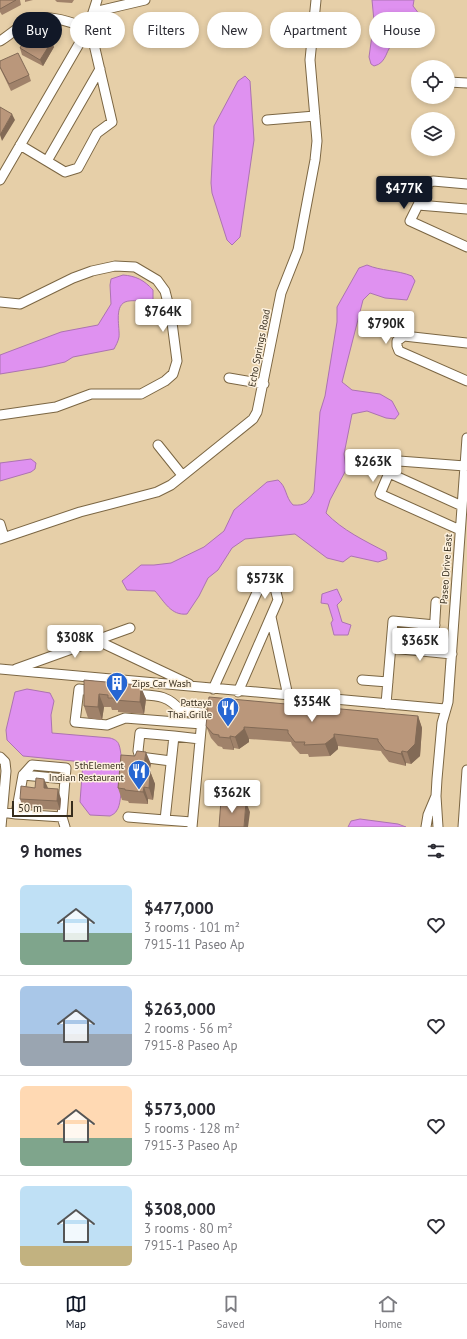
<!DOCTYPE html>
<meta charset="utf-8">
<style>
body{margin:0;font-family:"PT Sans",sans-serif;background:#f2f2f3;color:#2b2b33;height:100vh;display:flex;flex-direction:column;font-size:15px;white-space:nowrap}
*{box-sizing:border-box;margin:0}
p{font-size:13px;color:#7c7c81}
.icon{flex:none;width:22px;height:22px;fill:none;stroke:currentColor;stroke-width:2;stroke-linecap:round;stroke-linejoin:round}
.map{position:relative;height:827px;overflow:hidden}
.drawer{display:flex;flex-direction:column;background:#fff;flex:1}
.drawer>*{flex:none}
.hud{position:absolute;left:12px;top:12px;width:443px;height:36px;display:flex;gap:8px}
.buttons{position:absolute;left:411px;top:60px;display:grid;gap:8px}
.buttons a{display:grid;place-items:center;width:44px;height:44px;border-radius:50%;background:#fff;box-shadow:0 2px 6px #0003;font-size:20px}
.scale{position:absolute;left:12px;bottom:10px;width:61px;box-sizing:border-box;padding-left:4px;border:2px solid #362d1d;border-top:0;font-size:11px;line-height:14px;white-space:nowrap;color:#362d1d;-webkit-text-stroke:3px #fdf1de;paint-order:stroke}
.price{position:absolute;translate:-50% -34px;padding:0 9px;border-radius:4px;background:#fff;color:#222;font-size:13px;line-height:26px;filter:drop-shadow(0 1px 2px #0008)}
.price::after{content:'';position:absolute;left:50%;top:24px;width:12px;height:9px;margin-left:-6px;background:inherit;clip-path:polygon(0 0,100% 0,50% 100%)}
.price.on{background:#111827;color:#fff}
ul{padding:0;list-style:none}
li{display:flex;align-items:center;gap:12px;height:100px;padding:0 20px}
li+li{border-top:1px solid #e1e1e2}
li span{display:grid;place-items:center;flex:none;width:112px;height:80px;border-radius:6px;color:#555}
li>.icon{margin-inline-start:auto}
span .icon{width:48px;height:48px;fill:#fffc;stroke-width:1}
li b{font-size:17px}
h2{display:flex;justify-content:space-between;align-items:center;height:48px;padding:0 20px;font-size:17px}
.tag{padding:0 14px;border-radius:18px;background:#fff;box-shadow:0 2px 6px #0003;font-size:14px;line-height:36px}
.tag.on{background:#111827;color:#fff}
.dock{display:flex;justify-content:space-around;align-items:center;height:56px;border-top:1px solid #e1e1e2;background:#fff;font-size:11px;color:#7c7c81}
.dock a{display:grid;justify-items:center;gap:2px}
.dock .on{color:#111827}
.map>svg:first-child{display:block}
.water{fill:#df91f0;stroke:#ac73b1}
.lines{fill:none;stroke-linecap:round;stroke-linejoin:round}
.minor-casing{stroke:#7b6643;stroke-width:11}
.minor{stroke:#fff;stroke-width:9}
.wall{fill:#a0826a}
.shaded-wall{fill:#826a56}
.building{fill:#ba977b;stroke:#826a56}
.labels{text-anchor:middle;dominant-baseline:central;stroke-width:3;stroke-linejoin:round;paint-order:stroke}
.street-label{font-size:10px;fill:#362d1d;stroke:#fdf1de}
.poi-label{font-size:10px;fill:#362d1d;stroke:#fdf1de;text-anchor:end}
</style>
<div class="map">
<svg width="467" height="827" viewBox="0 0 467 827">
<rect width="100%" height="100%" fill="#e6cfa8"/>
<path class="water" d="M 372,0 L 414,0 L 413,6 L 426,23 C 421,40 408,35 395,42 C 385,48 388,63 374,66 L 371,64 L 369,57 L 374,21 Z
M 245,76 L 250,81 L 254,140 L 240,237 L 232,245 L 227,240 L 212,193 L 211,183 L 214,126 L 238,81 Z
M 367,265 C 381,271 397,270 412,276 L 415,281 L 407,300 L 385,298 L 370,293 L 363,300 L 342,382 L 352,390 L 380,394 L 392,401 L 399,414 L 395,419 L 386,418 L 367,411 L 352,414 L 344,454 L 346,470 L 330,500 L 326,513 C 342,530 365,541 386,552 L 387,559 L 378,562 L 351,556 L 343,562 L 327,558 L 295,534 L 245,539 L 232,548 L 218,570 L 208,578 L 199,596 L 187,614 C 171,616 164,601 155,591 L 127,590 L 122,581 L 141,565 L 154,565 L 171,563 L 204,547 L 224,531 L 234,510 L 267,482 L 278,480 C 287,487 285,497 293,505 C 305,506 309,502 314,492 L 320,412 L 325,396 L 337,322 L 337,307 L 359,268 Z
M 123,275 C 136,276 144,280 153,290 L 153,300 L 150,302 C 144,302 132,299 125,302 C 114,307 120,328 119,337 C 118,342 116,345 114,349 L 73,357 L 65,362 L 43,367 L 0,374 L 0,355 L 61,332 L 98,325 L 111,304 L 110,285 L 111,279 Z
M 31,459 L 36,463 L 35,469 L 31,472 L 0,481 L 0,463 Z
M 337,589 L 342,600 L 337,605 L 342,622 L 351,625 L 348,635 L 334,635 L 331,623 L 333,620 L 328,604 L 321,603 L 322,594 Z
M 27,689 L 50,693 L 54,701 L 51,715 L 52,733 L 110,738 C 114,739 118,741 119,745 C 123,754 123,803 117,810 C 116,813 112,815 110,816 L 90,815 L 80,802 L 83,762 L 23,756 L 7,740 L 6,730 L 15,692 Z
M 360,819 L 398,824 L 406,827 L 348,827 L 351,821 Z"/>
<g class="lines">
<g class="minor-casing">
<path id="minor" d="M 94,12 L 145,0
M 0,41 C 10,35 19,26 29,21 C 47,13 70,22 88,28
M 448,82 L 467,83
M 267,120 L 315,116
M 20,145 L 65,172 L 78,168 L 97,133 L 112,122 L 93,40 L 83,36
M 47,161 L 100,69
M 0,180 L 79,44 L 88,28 L 97,0
M 467,184 L 433,181 L 429,183 L 410,221 L 467,247
M 418,205 L 467,209
M 0,302 L 20,304 L 73,278 L 92,271 L 115,266 L 135,267 L 157,280 L 165,291 L 171,315 L 177,361 L 173,374 L 165,381 L 141,394 L 91,394 L 56,407 L 0,415
M 467,343 L 404,336 L 397,341 L 397,346 L 399,351 L 467,381
M 229,378 L 264,384
M 158,445 L 182,475
M 389,473 L 462,506
M 0,524 L 4,537
M 460,530 L 380,494 L 392,466 L 399,461 L 465,466
M 0,539 L 80,512 L 157,492 L 171,485 L 253,419 L 257,412 L 281,293 L 298,250 L 315,160 L 317,141 L 310,60 L 316,0
M 271,617 L 288,696
M 96,640 L 189,684
M 391,648 L 452,654
M 433,652 L 436,602
M 0,669 L 445,709
M 16,669 L 130,628
M 362,680 L 388,682
M 213,689 L 259,588 L 274,584 L 278,600 L 238,692
M 95,691 L 79,689 L 75,722 L 107,725 L 125,718 L 202,724
M 132,694 C 154,696 166,693 181,711 L 203,713
M 386,704 L 393,621 L 435,625
M 0,757 L 5,762 L 6,771 L 1,827
M 171,761 L 140,757 L 138,751 L 140,733 L 174,736
M 23,775 L 32,765 L 66,768 L 65,779
M 0,812 L 16,814 L 23,775 L 65,779 L 62,817 L 65,827
M 16,814 L 62,817
M 128,817 L 165,820
M 192,822 L 165,820 L 174,736 L 200,739
M 192,827 L 202,719
M 426,827 L 428,815 L 436,796
M 438,827 L 436,796 L 437,779 L 442,723 L 448,702 L 467,438
M 463,827 L 467,770"/>
</g>
<use href="#minor" class="minor"/>
</g>
<path class="wall" d="M 0,0 L 20,0 L 21,5 L 2,15 L 0,12 Z
M 25,0 L 33,0 L 25,2 Z
M 55,0 L 74,0 L 72,3 L 57,2 Z
M 54,47 L 43,66 L 22,55 L 20,48 Z
M 0,61 L 29,75 L 31,81 L 11,91 L 0,68 Z
M 84,680 L 139,685 L 146,699 L 144,714 L 118,712 L 118,710 L 112,710 L 111,707 L 104,707 L 102,720 L 88,718 L 84,706 Z
M 418,716 L 422,728 L 420,756 L 411,764 L 406,763 L 406,766 L 389,762 L 382,753 L 381,751 L 338,746 L 338,749 L 330,756 L 309,757 L 308,754 L 300,754 L 292,745 L 291,742 L 249,739 L 249,742 L 239,749 L 234,748 L 234,750 L 223,749 L 222,747 L 218,746 L 211,738 L 206,726 Z
M 151,764 L 149,771 L 150,771 L 155,784 L 153,800 L 148,799 L 148,804 L 129,803 L 128,801 L 122,800 L 118,788 Z
M 35,788 L 48,788 L 61,799 L 60,810 L 23,808 L 20,799 Z"/>
<path class="shaded-wall" d="M 52,41 L 54,47 L 43,66 L 40,60 Z
M 12,114 L 15,120 L 2,141 L 0,135 Z
M 139,685 L 141,689 L 141,687 L 146,699 L 144,714 L 140,702 Z
M 99,694 L 104,707 L 102,720 L 98,707 Z
M 418,716 L 422,728 L 420,756 L 411,764 L 407,752 Z
M 244,727 L 249,739 L 249,742 L 239,749 L 235,737 Z
M 334,734 L 338,746 L 338,749 L 330,756 L 325,744 Z
M 230,736 L 234,748 L 234,750 L 230,738 Z
M 402,751 L 406,763 L 406,766 L 401,754 Z
M 146,752 L 151,764 L 147,783 L 143,771 Z
M 150,771 L 155,784 L 153,800 L 149,788 Z
M 44,779 L 48,788 L 47,797 L 44,788 Z
M 144,787 L 148,799 L 148,804 L 143,792 Z
M 58,789 L 61,799 L 60,810 L 57,801 Z
M 246,802 L 250,812 L 248,827 L 244,827 Z"/>
<path class="building" d="M 0,0 L 16,0 L 0,9 Z
M 30,30 L 52,41 L 40,60 L 20,48 Z
M 18,53 L 29,75 L 9,84 L 0,67 L 0,61 Z
M 0,107 L 12,114 L 0,135 Z
M 84,680 L 139,685 L 139,687 L 141,687 L 140,702 L 114,700 L 114,698 L 108,698 L 108,695 L 99,694 L 98,707 L 84,706 Z
M 209,697 L 418,716 L 415,744 L 407,752 L 402,751 L 401,754 L 385,750 L 378,741 L 378,739 L 334,734 L 334,737 L 325,744 L 304,745 L 305,742 L 295,742 L 288,733 L 288,730 L 244,727 L 244,729 L 235,737 L 230,736 L 230,738 L 219,737 L 219,735 L 213,734 L 206,726 Z
M 137,751 L 146,752 L 143,771 L 150,771 L 149,788 L 144,787 L 143,792 L 125,790 L 125,789 L 118,788 L 121,755 L 135,756 Z
M 36,778 L 44,779 L 44,788 L 58,789 L 57,801 L 20,799 L 21,786 L 35,788 Z
M 221,800 L 246,802 L 244,827 L 219,827 Z"/>
<defs>
<g id="building-pin" transform="scale(1.15)"><path d="M0 17L-7.5 6A9.5 9.5 0 1 1 7.5 6Z" fill="#2666d2" stroke="#fdf1de"/><path d="M-4-6H4V6H1V3H-1V6H-4ZM-2.5-4.3h1.7v1.8h-1.7ZM.8-4.3h1.7v1.8H.8ZM-2.5-1h1.7V.8h-1.7ZM.8-1h1.7V.8H.8Z" fill="#fff"/></g>
<g id="restaurant-pin" transform="scale(1.15)"><path d="M0 17L-7.5 6A9.5 9.5 0 1 1 7.5 6Z" fill="#2666d2" stroke="#fdf1de"/><path d="M-5-6h1v4h1v-4h1v4h1v-4h1v5L-1.5 .5V6h-2V.5L-5-1ZM5-6V6H3V1.5H1.5Q1.5-4 5-6Z" fill="#fff"/></g>
</defs>
<g fill-rule="evenodd">
<use href="#building-pin" x="117" y="683"/>
<use href="#restaurant-pin" x="228" y="708"/>
<use href="#restaurant-pin" x="139" y="771"/>
</g>
<g class="labels">
<g class="street-label">
<text transform="translate(259 348) rotate(-79)">Echo Springs Road</text>
<text transform="translate(446 569) rotate(-86)">Paseo Drive East</text>
</g>
<g class="poi-label">
<text x="132" y="683" text-anchor="start">Zips Car Wash</text>
<text x="212" y="702">Pattaya<tspan x="212" dy="12">Thai Grille</tspan></text>
<text x="124" y="765">5thElement<tspan x="124" dy="12">Indian Restaurant</tspan></text>
</g>
</g>
</svg>
<div class="buttons">
<a><svg class="icon" aria-label="locate" viewBox="0 0 24 24"><circle cx="12" cy="12" r="6"/><path d="M12 2v4M12 18v4M2 12h4M18 12h4"/></svg></a>
<a><svg class="icon" aria-label="layers" viewBox="0 0 24 24"><path d="M12 4l9 5-9 5-9-5zM3 14l9 5 9-5"/></svg></a>
</div>
<div class="scale">50 m</div>
<b class="price on" style="left:404px;top:210px">$477K</b>
<b class="price" style="left:163px;top:333px">$764K</b>
<b class="price" style="left:386px;top:345px">$790K</b>
<b class="price" style="left:373px;top:483px">$263K</b>
<b class="price" style="left:265px;top:600px">$573K</b>
<b class="price" style="left:75px;top:659px">$308K</b>
<b class="price" style="left:420px;top:662px">$365K</b>
<b class="price" style="left:312px;top:723px">$354K</b>
<b class="price" style="left:232px;top:814px">$362K</b>
<div class="hud">
<a class="tag on">Buy</a>
<a class="tag">Rent</a>
<a class="tag">Filters</a>
<a class="tag">New</a>
<a class="tag">Apartment</a>
<a class="tag">House</a>
</div>
</div>
<section class="drawer">
<h2>9 homes<svg class="icon" aria-label="filters" viewBox="0 0 24 24"><path d="M4 7h16M4 17h16"/><circle cx="9" cy="7" r="2"/><circle cx="15" cy="17" r="2"/></svg></h2>
<ul>
<li><span style="background:linear-gradient(#bfe0f5 60%,#7fa58c 0)"><svg class="icon" aria-label="home" viewBox="0 0 24 24"><path d="M3 11l9-7 9 7M6 9v11h12V9"/></svg></span><div><b>$477,000</b><p>3 rooms · 101 m²</p><p>7915-11 Paseo Ap</p></div><svg class="icon" aria-label="heart" viewBox="0 0 24 24"><path d="M12 20l-8-8c-3-5 5-10 8-4 3-6 11-1 8 4z"/></svg></li>
<li><span style="background:linear-gradient(#a9c7e8 60%,#9aa5b1 0)"><svg class="icon" aria-label="home" viewBox="0 0 24 24"><path d="M3 11l9-7 9 7M6 9v11h12V9"/></svg></span><div><b>$263,000</b><p>2 rooms · 56 m²</p><p>7915-8 Paseo Ap</p></div><svg class="icon" aria-label="heart" viewBox="0 0 24 24"><path d="M12 20l-8-8c-3-5 5-10 8-4 3-6 11-1 8 4z"/></svg></li>
<li><span style="background:linear-gradient(#ffd9b3 65%,#7fa58c 0)"><svg class="icon" aria-label="home" viewBox="0 0 24 24"><path d="M3 11l9-7 9 7M6 9v11h12V9"/></svg></span><div><b>$573,000</b><p>5 rooms · 128 m²</p><p>7915-3 Paseo Ap</p></div><svg class="icon" aria-label="heart" viewBox="0 0 24 24"><path d="M12 20l-8-8c-3-5 5-10 8-4 3-6 11-1 8 4z"/></svg></li>
<li><span style="background:linear-gradient(#bfe0f5 75%,#c2b280 0)"><svg class="icon" aria-label="home" viewBox="0 0 24 24"><path d="M3 11l9-7 9 7M6 9v11h12V9"/></svg></span><div><b>$308,000</b><p>3 rooms · 80 m²</p><p>7915-1 Paseo Ap</p></div><svg class="icon" aria-label="heart" viewBox="0 0 24 24"><path d="M12 20l-8-8c-3-5 5-10 8-4 3-6 11-1 8 4z"/></svg></li>
</ul>
</section>
<nav class="dock">
<a class="on"><svg class="icon" aria-label="map" viewBox="0 0 24 24"><path d="M3 6l6-2 6 2 6-2v14l-6 2-6-2-6 2zM9 4v14M15 6v14"/></svg>Map</a>
<a><svg class="icon" aria-label="saved" viewBox="0 0 24 24"><path d="M7 4h10v16l-5-4-5 4z"/></svg>Saved</a>
<a><svg class="icon" aria-label="home" viewBox="0 0 24 24"><path d="M3 11l9-7 9 7M6 9v11h12V9"/></svg>Home</a>
</nav>
